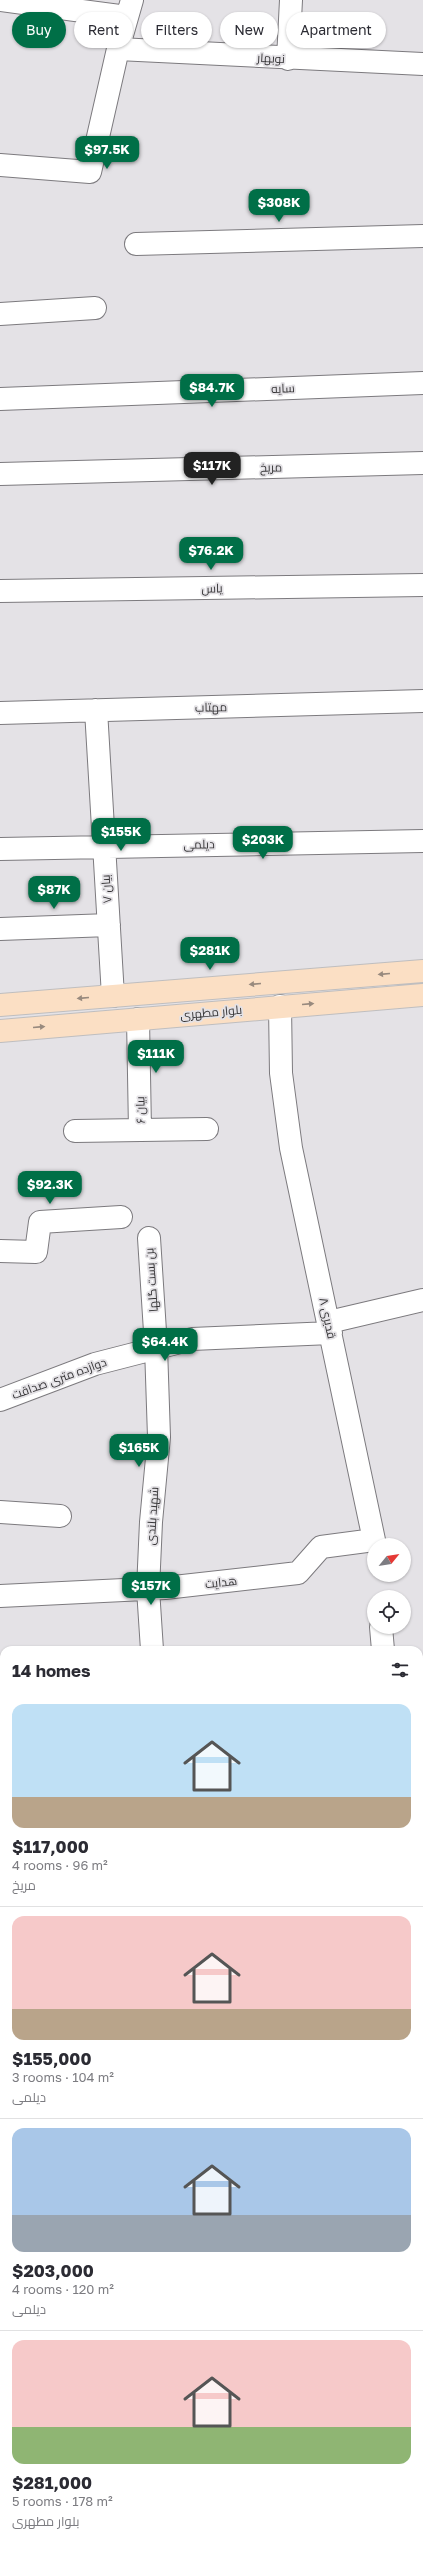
<!DOCTYPE html>
<meta charset="utf-8">
<style>
body{margin:0;font-family:"Golos Text",Cairo,sans-serif;background:#f7f7f7;color:#2b2b33;height:100vh;display:flex;flex-direction:column;font-size:15px;white-space:nowrap}
*{box-sizing:border-box;margin:0}
p{font-size:13px;color:#7c7c81}
.icon{flex:none;width:22px;height:22px;fill:none;stroke:currentColor;stroke-width:2;stroke-linecap:round;stroke-linejoin:round}
.map{position:relative;flex:1;overflow:hidden}
.side{position:absolute;left:0px;top:1646px;width:423px;height:904px;display:flex;flex-direction:column;background:#fff;border-radius:12px 12px 0 0;box-shadow:0 1px 3px #0004}
.side>*{flex:none}
.guide{position:absolute;left:12px;top:12px;width:399px;height:36px;display:flex;gap:8px}
.needle{width:26px;rotate:60deg}
.buttons{position:absolute;left:367px;top:1538px;display:grid;gap:8px}
.buttons a{display:grid;place-items:center;width:44px;height:44px;border-radius:50%;background:#fff;box-shadow:0 1px 3px #0004;font-size:20px}
.price{position:absolute;translate:-50% -34px;padding:0 9px;border-radius:8px;background:#006f47;color:#fff;font-size:13px;line-height:26px;filter:drop-shadow(0 1px 2px #0008)}
.price::after{content:'';position:absolute;left:50%;top:24px;width:12px;height:9px;margin-left:-6px;background:inherit;clip-path:polygon(0 0,100% 0,50% 100%)}
.price.current{background:#222;color:#fff}
ul{padding:0;list-style:none}
li{display:grid;align-content:center;gap:8px;height:212px;padding:0 12px}
li+li{border-top:1px solid #e1e1e2}
li span{display:grid;place-items:center;height:124px;border-radius:12px;color:#555}
li>.icon{margin-inline-start:auto}
span .icon{width:72px;height:72px;fill:#fffc;stroke-width:1}
li b{font-size:17px}
h2{display:flex;justify-content:space-between;align-items:center;height:48px;padding:0 12px;font-size:17px}
.chip{padding:0 14px;border-radius:18px;background:#fff;box-shadow:0 1px 3px #0004;font-size:14px;line-height:36px}
.chip.current{background:#006f47;color:#fff}
.map>svg:first-child{display:block}
.lines{fill:none;stroke-linecap:round;stroke-linejoin:round}
.minor-casing{stroke:#7c7a7e;stroke-width:24}
.major-casing{stroke:#bfbebf;stroke-width:24}
.minor{stroke:#fff;stroke-width:22}
.major{stroke:#fbdfc4;stroke-width:22}
.oneway{fill:#988a7e}
.labels{text-anchor:middle;dominant-baseline:central;stroke-width:3.5;stroke-linejoin:round;paint-order:stroke}
.street-label{font-size:12px;fill:#363537;stroke:#e4e2e6}
</style>
<div class="map">
<svg width="423" height="2550" viewBox="0 0 423 2550">
<rect width="100%" height="100%" fill="#e4e2e6"/>
<g class="lines">
<g class="minor-casing">
<path id="minor" d="M 0,0 L 127,17
M 118,49 L 423,64
M 288,59 L 291,0
M 0,165 L 90,172 L 118,49 L 132,0
M 136,244 L 423,236
M 0,314 L 95,308
M 0,399 L 423,383
M 0,474 L 423,463
M 0,591 L 423,585
M 96,710 L 113,996
M 0,713 L 423,701
M 0,849 L 423,841
M 0,929 L 109,925
M 138,1019 L 140,1130
M 75,1131 L 207,1129
M 149,1238 L 156,1347 L 159,1437 L 151,1522 L 148,1589 L 152,1650
M 0,1251 L 36,1252 L 40,1222 L 121,1217
M 329,1322 L 423,1300
M 0,1400 L 95,1364 L 192,1339 L 331,1333
M 0,1512 L 60,1516
M 0,1596 L 165,1588 L 298,1573 L 321,1547 L 374,1540 L 291,1148 L 281,1073 L 280,1006
M 381,1627 L 383,1650
M 419,1731 L 423,1730
M 0,1800 L 4,1799
M 419,1889 L 423,1890
M 0,1947 L 4,1947
M 419,2013 L 423,2014
M 419,2176 L 423,2176
M 0,2185 L 4,2184
M 0,2316 L 4,2316
M 419,2419 L 423,2420
M 0,2510 L 4,2511
M 419,2538 L 423,2538
M 50,2546 L 50,2550"/>
</g>
<g class="major-casing">
<path id="major" d="M 0,1005 L 423,971
M 0,1031 L 423,995"/>
</g>
<use href="#minor" class="minor"/>
<use href="#major" class="major"/>
</g>
<defs><path id="oneway-solid" d="M-6-.8H1V-3.2L6.5 0L1 3.2V.8H-6Z"/></defs>
<g class="oneway">
<use href="#oneway-solid" transform="translate(384 974) rotate(175)"/>
<use href="#oneway-solid" transform="translate(255 984) rotate(175)"/>
<use href="#oneway-solid" transform="translate(83 998) rotate(175)"/>
<use href="#oneway-solid" transform="translate(308 1004) rotate(-5)"/>
<use href="#oneway-solid" transform="translate(39 1027) rotate(-5)"/>
</g>
<g class="labels">
<g class="street-label">
<text transform="translate(271 58) rotate(3)">نوبهار</text>
<text transform="translate(283 388) rotate(-2)">سایه</text>
<text transform="translate(271 467) rotate(-1)">مریخ</text>
<text transform="translate(212 588) rotate(-1)">یاس</text>
<text transform="translate(211 707) rotate(-1)">مهتاب</text>
<text transform="translate(199 844) rotate(-1)">دیلمی</text>
<text transform="translate(106 889) rotate(-94)">بیان ۷</text>
<text transform="translate(211 1012) rotate(-5)">بلوار مطهری</text>
<text transform="translate(140 1110) rotate(-91)">بیان ۶</text>
<text transform="translate(151 1280) rotate(-94)">بن بست گلها</text>
<text transform="translate(328 1318) rotate(78)">قدیری ۸</text>
<text transform="translate(59 1378) rotate(-20)">دوازده متری صداقت</text>
<text transform="translate(152 1516) rotate(-86)">شهید بلندی</text>
<text transform="translate(221 1582) rotate(-6)">هدایت</text>
</g>
</g>
</svg>
<div class="buttons">
<a><svg class="needle" viewBox="-14 -14 28 28"><path d="M0-13l5 13h-10z" fill="#e53935"/><path d="M0 13l5-13h-10z" fill="#7c7c81"/></svg></a>
<a><svg class="icon" aria-label="locate" viewBox="0 0 24 24"><circle cx="12" cy="12" r="6"/><path d="M12 2v4M12 18v4M2 12h4M18 12h4"/></svg></a>
</div>
<b class="price" style="left:107px;top:170px">$97.5K</b>
<b class="price" style="left:279px;top:223px">$308K</b>
<b class="price" style="left:212px;top:408px">$84.7K</b>
<b class="price current" style="left:212px;top:486px">$117K</b>
<b class="price" style="left:211px;top:571px">$76.2K</b>
<b class="price" style="left:121px;top:852px">$155K</b>
<b class="price" style="left:263px;top:860px">$203K</b>
<b class="price" style="left:54px;top:910px">$87K</b>
<b class="price" style="left:210px;top:971px">$281K</b>
<b class="price" style="left:156px;top:1074px">$111K</b>
<b class="price" style="left:50px;top:1205px">$92.3K</b>
<b class="price" style="left:165px;top:1362px">$64.4K</b>
<b class="price" style="left:139px;top:1468px">$165K</b>
<b class="price" style="left:151px;top:1606px">$157K</b>
<div class="guide">
<a class="chip current">Buy</a>
<a class="chip">Rent</a>
<a class="chip">Filters</a>
<a class="chip">New</a>
<a class="chip">Apartment</a>
</div>
<section class="side">
<h2>14 homes<svg class="icon" aria-label="filters" viewBox="0 0 24 24"><path d="M4 7h16M4 17h16"/><circle cx="9" cy="7" r="2"/><circle cx="15" cy="17" r="2"/></svg></h2>
<ul>
<li><span style="background:linear-gradient(#bfe0f5 75%,#b9a48a 0)"><svg class="icon" aria-label="home" viewBox="0 0 24 24"><path d="M3 11l9-7 9 7M6 9v11h12V9"/></svg></span><div><b>$117,000</b><p>4 rooms · 96 m²</p><p>مریخ</p></div></li>
<li><span style="background:linear-gradient(#f6c9c9 75%,#b9a48a 0)"><svg class="icon" aria-label="home" viewBox="0 0 24 24"><path d="M3 11l9-7 9 7M6 9v11h12V9"/></svg></span><div><b>$155,000</b><p>3 rooms · 104 m²</p><p>دیلمی</p></div></li>
<li><span style="background:linear-gradient(#a9c7e8 70%,#9aa5b1 0)"><svg class="icon" aria-label="home" viewBox="0 0 24 24"><path d="M3 11l9-7 9 7M6 9v11h12V9"/></svg></span><div><b>$203,000</b><p>4 rooms · 120 m²</p><p>دیلمی</p></div></li>
<li><span style="background:linear-gradient(#f6c9c9 70%,#8fb573 0)"><svg class="icon" aria-label="home" viewBox="0 0 24 24"><path d="M3 11l9-7 9 7M6 9v11h12V9"/></svg></span><div><b>$281,000</b><p>5 rooms · 178 m²</p><p>بلوار مطهری</p></div></li>
</ul>
</section>
</div>
